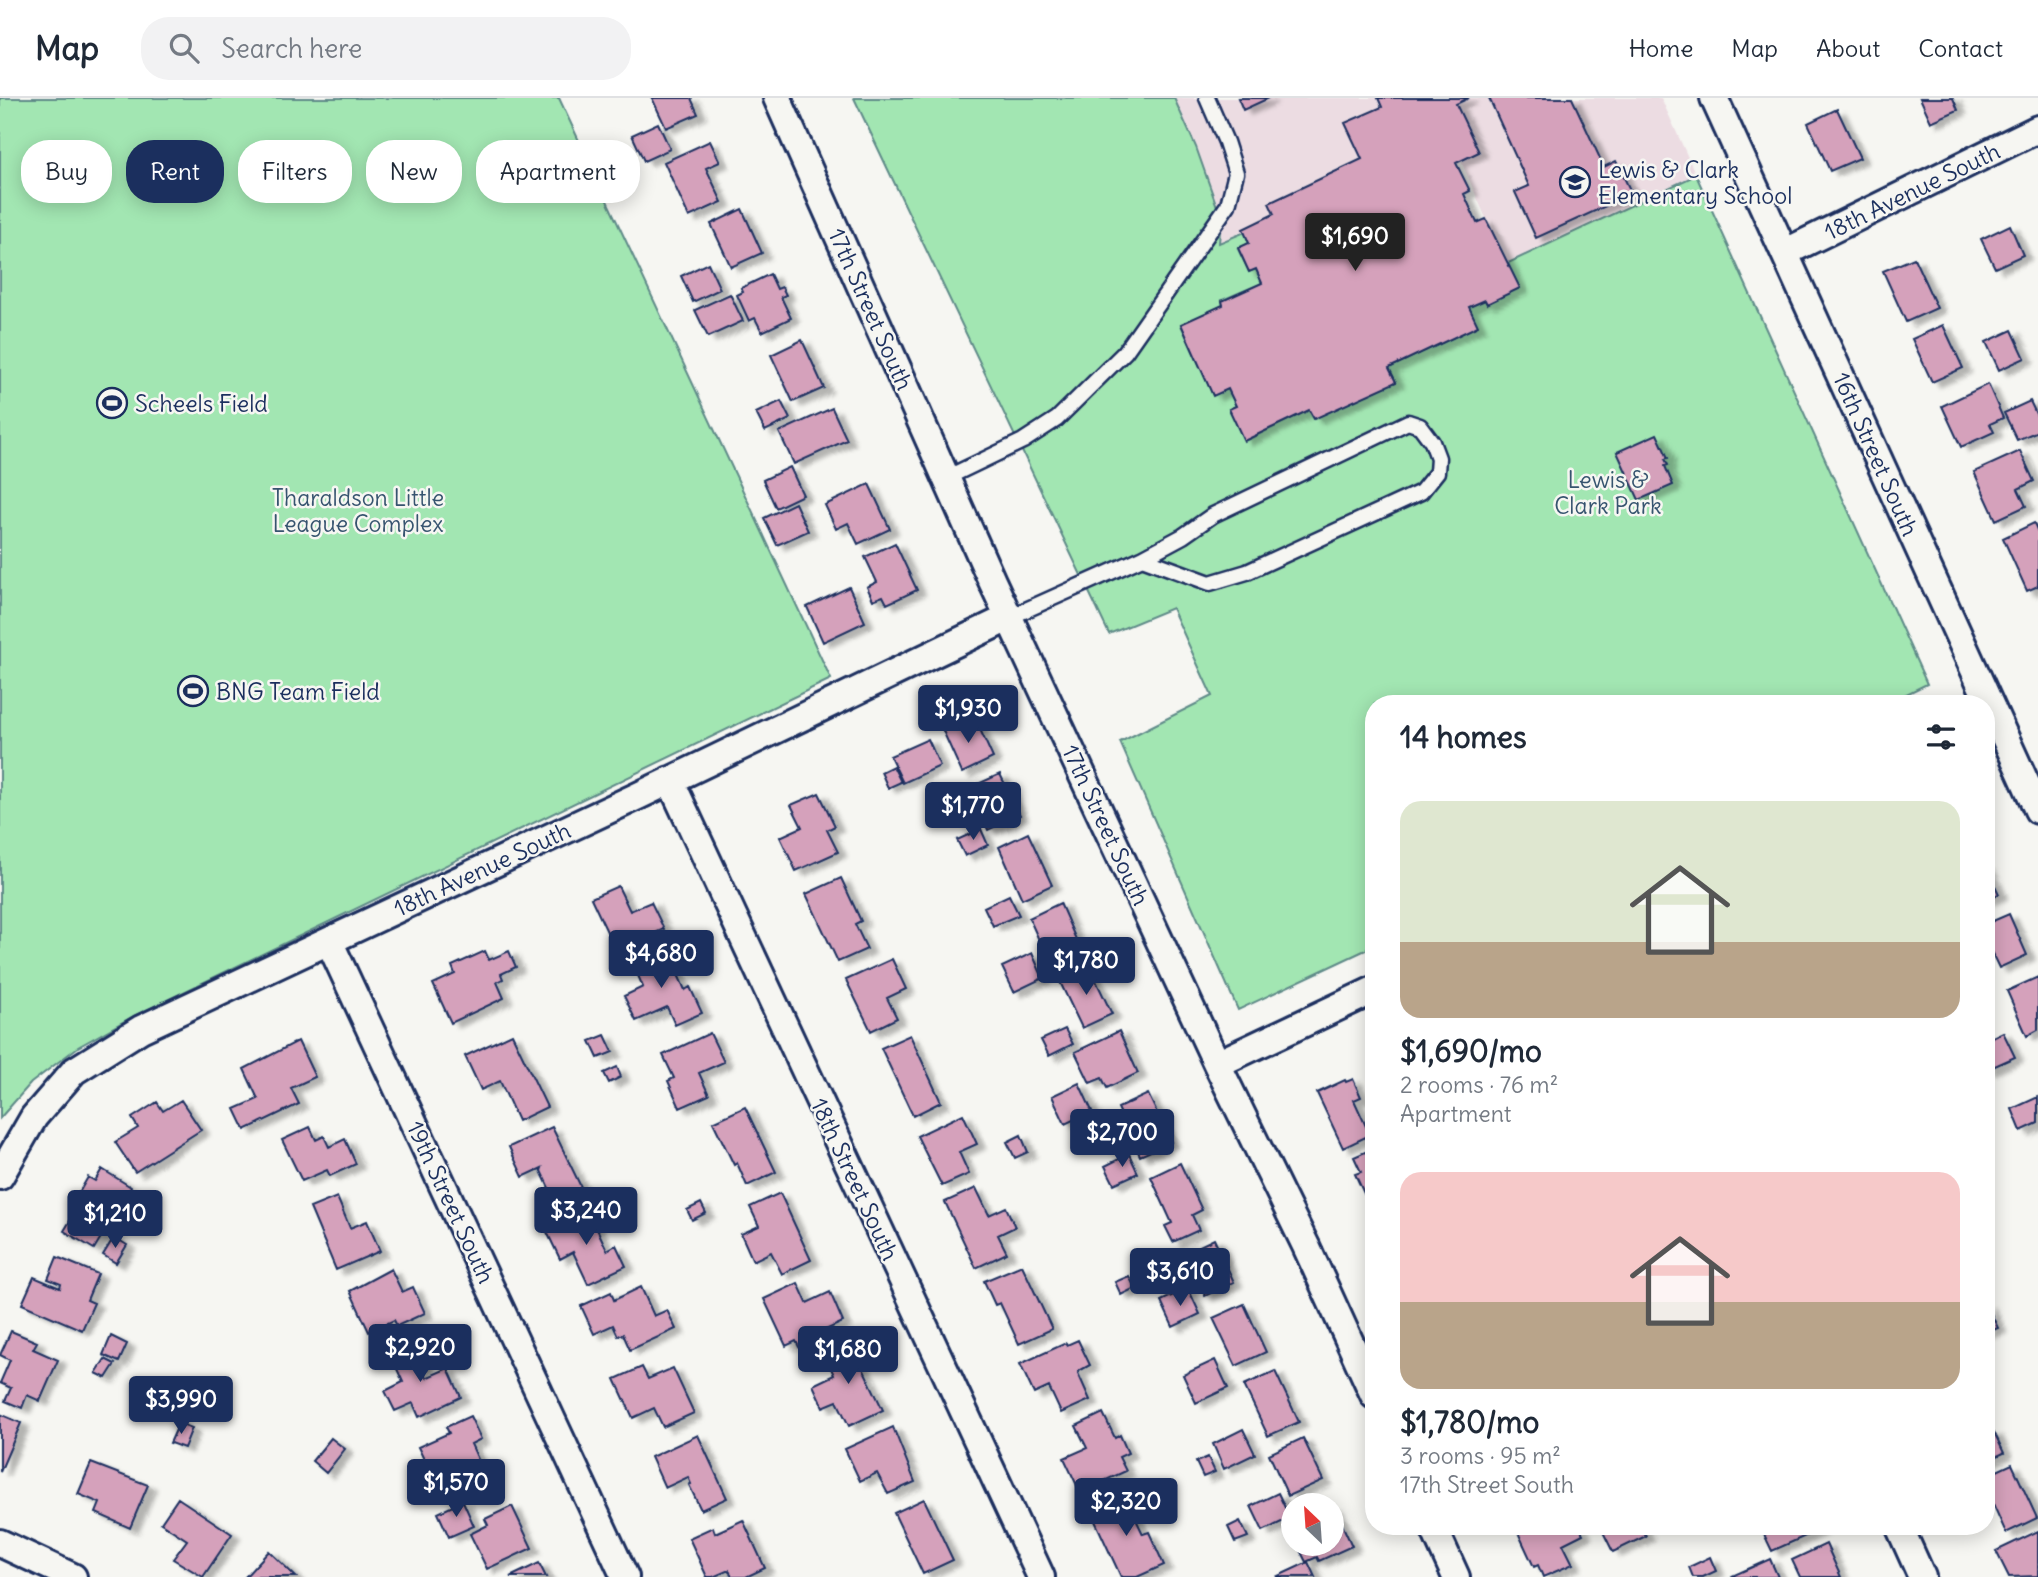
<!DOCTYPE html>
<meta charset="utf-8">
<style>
body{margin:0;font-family:Delius,sans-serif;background:#f2f2f3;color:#1f2937;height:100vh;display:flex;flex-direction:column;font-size:26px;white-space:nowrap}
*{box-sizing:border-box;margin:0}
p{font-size:23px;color:#747a83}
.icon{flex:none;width:38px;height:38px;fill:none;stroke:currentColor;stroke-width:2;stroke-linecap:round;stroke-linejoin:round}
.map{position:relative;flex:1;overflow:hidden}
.drawer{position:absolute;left:1365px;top:597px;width:630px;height:840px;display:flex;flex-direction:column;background:#fff;border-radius:28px;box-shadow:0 4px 18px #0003}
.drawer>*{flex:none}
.guide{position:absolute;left:21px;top:42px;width:665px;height:63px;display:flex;gap:14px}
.needle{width:46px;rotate:335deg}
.tools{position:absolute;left:1281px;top:1395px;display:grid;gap:14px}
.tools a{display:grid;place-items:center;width:63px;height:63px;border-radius:50%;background:#fff;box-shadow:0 4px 18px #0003;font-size:35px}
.price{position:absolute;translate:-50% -60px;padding:0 16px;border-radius:7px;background:#1b2f5e;color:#fff;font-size:23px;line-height:46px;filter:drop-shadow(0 2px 4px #0008)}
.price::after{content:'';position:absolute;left:50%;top:42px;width:21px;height:16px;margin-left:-10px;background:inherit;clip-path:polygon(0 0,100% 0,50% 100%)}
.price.current{background:#222;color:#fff}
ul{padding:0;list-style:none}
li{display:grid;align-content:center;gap:14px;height:371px;padding:0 35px}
li span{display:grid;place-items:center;height:217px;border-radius:21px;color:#555}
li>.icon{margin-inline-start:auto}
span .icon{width:126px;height:126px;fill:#fffc;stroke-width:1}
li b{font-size:30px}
h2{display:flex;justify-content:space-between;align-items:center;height:84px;padding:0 35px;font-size:30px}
.tag{padding:0 24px;border-radius:28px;background:#fff;box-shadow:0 4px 18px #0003;font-size:24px;line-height:63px}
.tag.current{background:#1b2f5e;color:#fff}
header{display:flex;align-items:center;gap:42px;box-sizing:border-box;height:98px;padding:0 35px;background:#fff;border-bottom:2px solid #e0e1e3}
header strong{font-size:33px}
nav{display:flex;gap:38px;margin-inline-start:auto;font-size:24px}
.search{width:490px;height:63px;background:#f2f2f3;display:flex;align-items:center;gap:18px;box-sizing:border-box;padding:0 24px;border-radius:28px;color:#747a83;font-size:26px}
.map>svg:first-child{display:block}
.built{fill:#ecdce2}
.green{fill:#a2e6b2;stroke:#5e8a88;stroke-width:2}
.building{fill:#d5a1bb;stroke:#1b2f5e;stroke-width:2;filter:url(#shadow)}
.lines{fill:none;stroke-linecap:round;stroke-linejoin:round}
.lane-casing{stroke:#1b2f5e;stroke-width:19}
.street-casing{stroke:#1b2f5e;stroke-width:32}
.lane{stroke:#f6f6f2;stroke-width:14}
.street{stroke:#f6f6f2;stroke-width:26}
.labels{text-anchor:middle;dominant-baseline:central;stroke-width:5;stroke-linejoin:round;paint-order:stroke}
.poi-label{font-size:23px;fill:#1b2f5e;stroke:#f6f6f2;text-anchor:start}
.street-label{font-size:23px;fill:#1b2f5e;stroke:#f6f6f2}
.park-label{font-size:23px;fill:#36546f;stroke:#f6f6f2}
</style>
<header>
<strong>Map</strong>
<div class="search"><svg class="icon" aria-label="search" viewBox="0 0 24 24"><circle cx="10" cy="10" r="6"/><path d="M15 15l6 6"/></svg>Search here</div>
<nav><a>Home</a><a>Map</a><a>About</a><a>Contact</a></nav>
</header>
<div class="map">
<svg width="2038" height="1479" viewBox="0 0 2038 1479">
<defs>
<filter id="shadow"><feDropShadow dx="8" dy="4.5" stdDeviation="2" flood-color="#0004"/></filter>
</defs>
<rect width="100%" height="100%" fill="#f6f6f2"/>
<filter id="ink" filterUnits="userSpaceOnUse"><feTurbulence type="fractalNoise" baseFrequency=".0143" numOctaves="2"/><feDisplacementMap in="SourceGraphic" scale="14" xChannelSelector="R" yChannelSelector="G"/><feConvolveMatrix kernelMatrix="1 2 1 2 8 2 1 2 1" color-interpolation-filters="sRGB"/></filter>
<g filter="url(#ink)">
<path class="built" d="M 1174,0 L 1661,0 L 1696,77 L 1506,166 L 1451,40 L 1218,146 L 1221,120 L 1196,49 Z"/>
<path class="green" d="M 0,0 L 559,0 L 831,581 L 132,919 L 78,949 L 31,985 L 0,1020 Z
M 854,0 L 1174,0 L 1196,49 L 1221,120 L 1219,145 L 1245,134 L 1249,145 L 1238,151 L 1249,174 L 1256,171 L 1262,185 L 1222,202 L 1223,207 L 1181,227 L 1213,297 L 1228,291 L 1236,308 L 1230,311 L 1245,343 L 1309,312 L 1396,284 L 1389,270 L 1477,228 L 1469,209 L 1485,202 L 1487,206 L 1506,166 L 1696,77 L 1927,586 L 1886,606 L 1374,606 L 1374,848 L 1238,912 L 1120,644 L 1212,598 L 1172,510 L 1109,536 Z"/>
<path class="building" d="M 652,0 L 691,0 L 698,16 L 666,30 Z
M 1238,0 L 1269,0 L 1243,12 Z
M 1378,0 L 1469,0 L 1456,6 L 1479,54 L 1456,65 L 1470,93 L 1464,96 L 1477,125 L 1486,121 L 1520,190 L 1487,206 L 1485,202 L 1469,209 L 1478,228 L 1389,270 L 1396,284 L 1314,321 L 1309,312 L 1244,343 L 1229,311 L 1236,308 L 1228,291 L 1213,298 L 1181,226 L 1223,207 L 1222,203 L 1262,185 L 1256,171 L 1249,174 L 1238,150 L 1249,145 L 1243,131 L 1274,116 L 1269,105 L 1362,61 L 1345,25 L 1382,9 Z
M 1489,0 L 1572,0 L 1604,69 L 1616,63 L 1632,96 L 1536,140 L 1515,94 L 1529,88 Z
M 1920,0 L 1953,0 L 1958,12 L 1931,24 Z
M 1837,11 L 1860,60 L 1830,73 L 1808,25 Z
M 658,25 L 670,51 L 644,63 L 632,37 Z
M 710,43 L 720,64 L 706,70 L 722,104 L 689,119 L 664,64 Z
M 742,111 L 762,155 L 731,169 L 711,126 Z
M 2010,127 L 2023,157 L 1995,170 L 1981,141 Z
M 1914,160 L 1937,210 L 1906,224 L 1883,173 Z
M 708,165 L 720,191 L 693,204 L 681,178 Z
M 770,176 L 777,191 L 782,189 L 786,197 L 781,199 L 791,220 L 762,234 L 755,220 L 749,223 L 737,197 L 743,194 L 741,190 Z
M 730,196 L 743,223 L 708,239 L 695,212 Z
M 1943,227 L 1963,270 L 1932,284 L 1912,241 Z
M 2012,232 L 2025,260 L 1999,272 L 1986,244 Z
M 802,242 L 824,290 L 793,304 L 771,257 Z
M 1988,286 L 2003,320 L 1990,326 L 1994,334 L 1961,349 L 1942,308 Z
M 781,303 L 790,321 L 765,333 L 756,315 Z
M 2030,303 L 2038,320 L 2038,333 L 2017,342 L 2004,315 Z
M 832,310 L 847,342 L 794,366 L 779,334 Z
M 1657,336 L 1668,360 L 1665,361 L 1668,367 L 1665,368 L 1673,387 L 1639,402 L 1617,354 Z
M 2020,353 L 2034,383 L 2018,391 L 2026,408 L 1996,422 L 1974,374 Z
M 790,369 L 803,397 L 776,410 L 763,382 Z
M 869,386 L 890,431 L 858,446 L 848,425 L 836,431 L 825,407 Z
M 795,405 L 808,433 L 777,447 L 764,420 Z
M 2034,425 L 2038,434 L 2038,488 L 2027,493 L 2003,440 Z
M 895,445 L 917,492 L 887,506 L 883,498 L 873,502 L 867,489 L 877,484 L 865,459 Z
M 849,489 L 865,524 L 823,544 L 807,509 Z
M 974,618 L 993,660 L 962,675 L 943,633 Z
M 928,641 L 940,668 L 903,685 L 890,658 Z
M 893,668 L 901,684 L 888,690 L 881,674 Z
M 1000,676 L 1020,717 L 988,732 L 969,690 Z
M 819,695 L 835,728 L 827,732 L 838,754 L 796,773 L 780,739 L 802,729 L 791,707 Z
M 981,731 L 988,747 L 965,758 L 957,742 Z
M 1028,735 L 1052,787 L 1022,801 L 999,749 Z
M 1986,768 L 1999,796 L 1986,802 Z
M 841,780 L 861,823 L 855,826 L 867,851 L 838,864 L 806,796 Z
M 618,788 L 630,813 L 651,804 L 664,831 L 616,853 L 591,800 Z
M 1009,797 L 1019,817 L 993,828 L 984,809 Z
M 1060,805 L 1078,846 L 1047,860 L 1029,820 Z
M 2009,816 L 2027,857 L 1999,870 L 1986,843 L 1986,826 Z
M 666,850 L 685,892 L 690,889 L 702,915 L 675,927 L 667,909 L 636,923 L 624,898 L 643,889 L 633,866 Z
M 485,853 L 489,862 L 509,853 L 516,869 L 501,876 L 503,881 L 497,884 L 504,900 L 451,925 L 433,886 L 455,876 L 452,868 Z
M 1032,855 L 1043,880 L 1014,894 L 1002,869 Z
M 892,861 L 906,891 L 887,900 L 897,920 L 871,933 L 846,882 Z
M 1089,868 L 1112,916 L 1082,930 L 1059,882 Z
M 2038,879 L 2038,932 L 2027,938 L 2007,893 Z
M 1065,931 L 1073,946 L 1049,958 L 1041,942 Z
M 1119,933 L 1138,975 L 1107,990 L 1102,980 L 1090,985 L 1075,954 Z
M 2003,934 L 2015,959 L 1986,972 L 1986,942 Z
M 710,935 L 724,964 L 699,975 L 709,997 L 680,1010 L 668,983 L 674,980 L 663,957 Z
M 512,936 L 547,1009 L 518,1023 L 500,983 L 481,992 L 465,958 Z
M 605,937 L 613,954 L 598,960 L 590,943 Z
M 910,937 L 941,1004 L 913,1018 L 881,950 Z
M 298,943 L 315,979 L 291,990 L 299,1006 L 245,1032 L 235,1011 L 258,1001 L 244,971 Z
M 617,969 L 621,979 L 609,985 L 604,975 Z
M 1353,981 L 1361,999 L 1354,1002 L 1370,1037 L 1343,1050 L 1317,995 L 1345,982 L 1346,984 Z
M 1079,985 L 1092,1013 L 1065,1026 L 1052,998 Z
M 1148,996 L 1171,1044 L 1140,1058 L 1118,1010 Z
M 2038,999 L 2038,1025 L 2021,1033 L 2012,1011 Z
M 181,1002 L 201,1032 L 135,1074 L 115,1044 L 138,1030 L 132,1020 L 157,1004 L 163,1013 Z
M 745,1009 L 776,1074 L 747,1088 L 737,1065 L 734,1067 L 713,1024 Z
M 963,1016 L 977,1046 L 959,1054 L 969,1076 L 942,1088 L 917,1038 Z
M 310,1029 L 316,1042 L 324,1038 L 329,1049 L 345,1041 L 356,1066 L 330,1078 L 327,1072 L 302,1083 L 282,1042 Z
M 552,1029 L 583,1093 L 556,1105 L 541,1073 L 542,1070 L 523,1079 L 509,1049 Z
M 1021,1037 L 1028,1054 L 1015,1060 L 1007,1044 Z
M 1374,1050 L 1374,1117 L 1355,1076 L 1361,1074 L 1354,1059 Z
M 1129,1056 L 1138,1075 L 1114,1086 L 1105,1068 Z
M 1180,1065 L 1202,1112 L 1192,1117 L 1199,1132 L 1173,1144 L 1165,1128 L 1172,1125 L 1151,1079 Z
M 102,1071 L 131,1089 L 94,1151 L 64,1133 L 76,1113 L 70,1110 L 88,1079 L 95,1083 Z
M 976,1090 L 989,1117 L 1006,1109 L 1015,1129 L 998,1137 L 1007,1155 L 976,1170 L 945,1104 Z
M 780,1095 L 811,1162 L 782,1176 L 771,1154 L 753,1163 L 741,1136 L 759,1128 L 750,1109 Z
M 337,1099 L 350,1130 L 367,1123 L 380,1153 L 336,1172 L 310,1110 Z
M 701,1105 L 706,1115 L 692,1122 L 687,1112 Z
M 588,1112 L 607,1152 L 616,1147 L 626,1168 L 588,1186 L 573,1154 L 560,1161 L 546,1132 Z
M 114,1139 L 127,1147 L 116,1165 L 103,1157 Z
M 1214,1141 L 1234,1184 L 1205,1198 L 1185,1155 Z
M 57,1159 L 98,1176 L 87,1202 L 94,1205 L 82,1232 L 22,1206 L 34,1179 L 60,1190 L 61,1186 L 48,1181 Z
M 1022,1167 L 1052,1231 L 1019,1246 L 1000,1205 L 995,1207 L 984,1183 Z
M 391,1171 L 402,1194 L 413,1189 L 425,1215 L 397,1228 L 394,1222 L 369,1234 L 350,1193 Z
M 1129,1178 L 1135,1190 L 1121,1197 L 1115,1184 Z
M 798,1185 L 807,1205 L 830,1194 L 843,1224 L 821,1234 L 824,1240 L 800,1251 L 796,1243 L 786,1248 L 764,1201 Z
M 641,1189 L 654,1218 L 667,1212 L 676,1231 L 630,1252 L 623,1236 L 618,1238 L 613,1227 L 594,1236 L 581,1208 L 611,1194 L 614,1202 Z
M 1188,1190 L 1200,1216 L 1173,1229 L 1161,1203 Z
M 1986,1205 L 1998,1230 L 1986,1235 Z
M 1244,1206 L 1266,1254 L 1236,1268 L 1213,1220 Z
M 11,1233 L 37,1244 L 33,1251 L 58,1262 L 40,1303 L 27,1297 L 22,1310 L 5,1303 L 11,1290 L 0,1285 L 10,1262 L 0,1257 Z
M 111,1238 L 127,1246 L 119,1264 L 103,1257 Z
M 1078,1242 L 1090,1267 L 1079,1273 L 1078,1275 L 1090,1302 L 1061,1315 L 1049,1289 L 1034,1296 L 1020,1266 L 1066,1245 L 1067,1247 Z
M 850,1243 L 883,1312 L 849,1328 L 837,1303 L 823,1309 L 813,1287 L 834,1277 L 824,1255 Z
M 417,1246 L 428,1271 L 423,1273 L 426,1280 L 448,1270 L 461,1299 L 419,1319 L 413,1305 L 395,1313 L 385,1293 L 403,1284 L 391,1258 Z
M 105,1261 L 115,1266 L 106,1280 L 96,1275 Z
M 1215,1262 L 1228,1290 L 1196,1305 L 1183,1277 Z
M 642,1269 L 648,1281 L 673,1270 L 694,1315 L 663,1329 L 654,1310 L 633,1320 L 615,1281 Z
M 1275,1273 L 1299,1324 L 1268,1338 L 1244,1287 Z
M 1103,1315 L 1115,1340 L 1120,1337 L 1128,1355 L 1119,1359 L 1126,1373 L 1080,1394 L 1064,1360 L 1087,1350 L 1076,1328 Z
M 0,1316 L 21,1325 L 0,1374 Z
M 470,1318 L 481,1341 L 471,1346 L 488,1383 L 460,1396 L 453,1382 L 437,1389 L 418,1349 L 449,1335 L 446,1329 Z
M 179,1325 L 192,1330 L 184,1350 L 170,1345 Z
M 893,1329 L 915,1384 L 888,1396 L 877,1375 L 860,1383 L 845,1351 Z
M 1243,1331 L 1255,1356 L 1224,1371 L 1213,1346 Z
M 1994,1334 L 2004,1355 L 1986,1363 L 1986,1337 Z
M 698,1337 L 727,1400 L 701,1412 L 689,1387 L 691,1386 L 688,1379 L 665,1390 L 651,1359 Z
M 331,1340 L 345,1351 L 326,1375 L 312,1363 Z
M 1303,1340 L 1323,1382 L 1288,1398 L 1269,1356 Z
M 1208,1359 L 1215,1374 L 1203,1379 L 1196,1364 Z
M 91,1365 L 148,1387 L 130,1430 L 96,1415 L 100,1405 L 78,1396 Z
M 2012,1366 L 2037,1420 L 2006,1435 L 1990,1399 L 1986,1401 L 1986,1378 Z
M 1123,1394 L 1143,1436 L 1149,1434 L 1164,1467 L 1137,1479 L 1121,1479 L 1089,1410 Z
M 1278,1395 L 1290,1420 L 1263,1433 L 1251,1408 Z
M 178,1400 L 232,1436 L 203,1479 L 173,1461 L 187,1442 L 161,1425 Z
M 924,1401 L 953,1462 L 923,1476 L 894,1415 Z
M 463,1403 L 474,1428 L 449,1439 L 438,1415 Z
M 512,1408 L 532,1450 L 487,1471 L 470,1436 L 488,1427 L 485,1421 Z
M 1334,1409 L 1352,1448 L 1319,1463 L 1317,1459 L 1306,1464 L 1297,1446 L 1332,1446 L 1332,1410 Z
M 743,1422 L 765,1470 L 746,1479 L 732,1479 L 729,1472 L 713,1479 L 707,1479 L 689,1440 L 713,1429 L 715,1435 Z
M 1240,1423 L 1248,1439 L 1235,1444 L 1228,1429 Z
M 1515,1428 L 1579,1428 L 1583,1436 L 1563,1446 L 1573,1466 L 1543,1479 L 1538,1467 L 1534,1469 Z
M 1600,1428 L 1641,1428 L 1646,1438 L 1613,1454 Z
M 1760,1428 L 1817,1428 L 1819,1432 L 1772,1453 Z
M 2038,1433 L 2038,1478 L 2009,1479 L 1996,1453 Z
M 1826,1446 L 1841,1479 L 1800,1479 L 1792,1462 Z
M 269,1453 L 296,1479 L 245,1479 Z
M 1710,1459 L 1716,1473 L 1703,1479 L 1693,1479 L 1689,1469 Z
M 1770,1461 L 1778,1479 L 1733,1479 L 1732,1478 Z
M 1308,1464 L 1315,1479 L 1276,1479 Z
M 539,1465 L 546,1479 L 510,1479 Z"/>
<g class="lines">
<g class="lane-casing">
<path id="lane" d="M 946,380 L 1023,343 L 1057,321 L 1125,254 L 1228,107 L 1236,75 L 1226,44 L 1207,0
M 1010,519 L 1142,460 L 1183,438 L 1213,417 L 1408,324 L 1420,328 L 1432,344 L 1438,360 L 1437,374 L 1421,394 L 1247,474 L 1210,485 L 1142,460"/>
</g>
<g class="street-casing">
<path id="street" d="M 777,0 L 992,483 L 1217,966 L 1306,1148 L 1374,1297
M 1714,0 L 2038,712
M 1786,154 L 2038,31
M 670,682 L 1041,1479
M 329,843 L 625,1479
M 1217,966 L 1374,892
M 0,1078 L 34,1019 L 74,973 L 141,931 L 638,698 L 1010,519
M 1433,1428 L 1456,1479
M 1899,1428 L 1922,1479
M 0,1445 L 73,1479"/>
</g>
<use href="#lane" class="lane"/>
<use href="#street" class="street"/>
</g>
</g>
<defs>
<g id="school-ring" transform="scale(1.575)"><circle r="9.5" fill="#f6f6f2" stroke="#1b2f5e" stroke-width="1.5"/><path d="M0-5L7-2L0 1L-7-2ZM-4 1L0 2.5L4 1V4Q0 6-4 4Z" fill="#1b2f5e"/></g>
<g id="stadium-ring" transform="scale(1.575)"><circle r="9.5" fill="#f6f6f2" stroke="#1b2f5e" stroke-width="1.5"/><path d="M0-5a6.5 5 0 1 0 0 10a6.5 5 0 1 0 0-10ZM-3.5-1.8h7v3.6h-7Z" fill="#1b2f5e"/></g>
</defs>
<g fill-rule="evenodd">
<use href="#school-ring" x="1575" y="84"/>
<use href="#stadium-ring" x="112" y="305"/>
<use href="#stadium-ring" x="193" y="593"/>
</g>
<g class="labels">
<g class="poi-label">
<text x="1598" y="71">Lewis &amp; Clark<tspan x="1598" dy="26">Elementary School</tspan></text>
<text x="135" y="305">Scheels Field</text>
<text x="216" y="593">BNG Team Field</text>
</g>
<g class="street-label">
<text transform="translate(1912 93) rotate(-26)">18th Avenue South</text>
<text transform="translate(871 211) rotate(66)">17th Street South</text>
<text transform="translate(1876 356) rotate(66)">16th Street South</text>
<text transform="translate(1106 727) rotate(65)">17th Street South</text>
<text transform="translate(482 771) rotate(-25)">18th Avenue South</text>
<text transform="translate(855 1081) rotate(65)">18th Street South</text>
<text transform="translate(451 1104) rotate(65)">19th Street South</text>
</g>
<g class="park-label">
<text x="1608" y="381">Lewis &amp;<tspan x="1608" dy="26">Clark Park</tspan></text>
<text x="358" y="399">Tharaldson Little<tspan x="358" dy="26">League Complex</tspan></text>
</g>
</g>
</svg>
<div class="tools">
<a><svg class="needle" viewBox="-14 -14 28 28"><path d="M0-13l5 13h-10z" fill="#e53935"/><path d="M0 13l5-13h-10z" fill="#747a83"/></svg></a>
</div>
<b class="price current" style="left:1355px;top:175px">$1,690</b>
<b class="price" style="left:968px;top:647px">$1,930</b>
<b class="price" style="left:973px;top:744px">$1,770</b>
<b class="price" style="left:661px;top:892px">$4,680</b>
<b class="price" style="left:1086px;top:899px">$1,780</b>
<b class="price" style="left:1122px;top:1071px">$2,700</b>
<b class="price" style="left:586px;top:1149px">$3,240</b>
<b class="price" style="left:115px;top:1152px">$1,210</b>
<b class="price" style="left:1180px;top:1210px">$3,610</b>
<b class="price" style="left:420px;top:1286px">$2,920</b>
<b class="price" style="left:848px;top:1288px">$1,680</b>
<b class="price" style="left:181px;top:1338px">$3,990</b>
<b class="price" style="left:456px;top:1421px">$1,570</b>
<b class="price" style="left:1126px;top:1440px">$2,320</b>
<div class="guide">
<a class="tag">Buy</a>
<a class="tag current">Rent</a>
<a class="tag">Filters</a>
<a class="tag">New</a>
<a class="tag">Apartment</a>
</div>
<section class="drawer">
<h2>14 homes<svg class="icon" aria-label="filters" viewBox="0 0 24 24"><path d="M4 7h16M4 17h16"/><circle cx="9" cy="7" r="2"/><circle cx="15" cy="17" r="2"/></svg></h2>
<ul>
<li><span style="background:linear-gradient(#dfe7d0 65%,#b9a48a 0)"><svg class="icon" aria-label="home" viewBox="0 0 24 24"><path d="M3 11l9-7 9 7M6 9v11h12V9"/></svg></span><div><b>$1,690/mo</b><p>2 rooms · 76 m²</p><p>Apartment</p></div></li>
<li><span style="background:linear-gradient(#f6c9c9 60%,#b9a48a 0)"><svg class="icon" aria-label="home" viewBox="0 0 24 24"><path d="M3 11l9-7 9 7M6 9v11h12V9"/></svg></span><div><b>$1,780/mo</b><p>3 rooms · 95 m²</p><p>17th Street South</p></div></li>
</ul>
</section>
</div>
